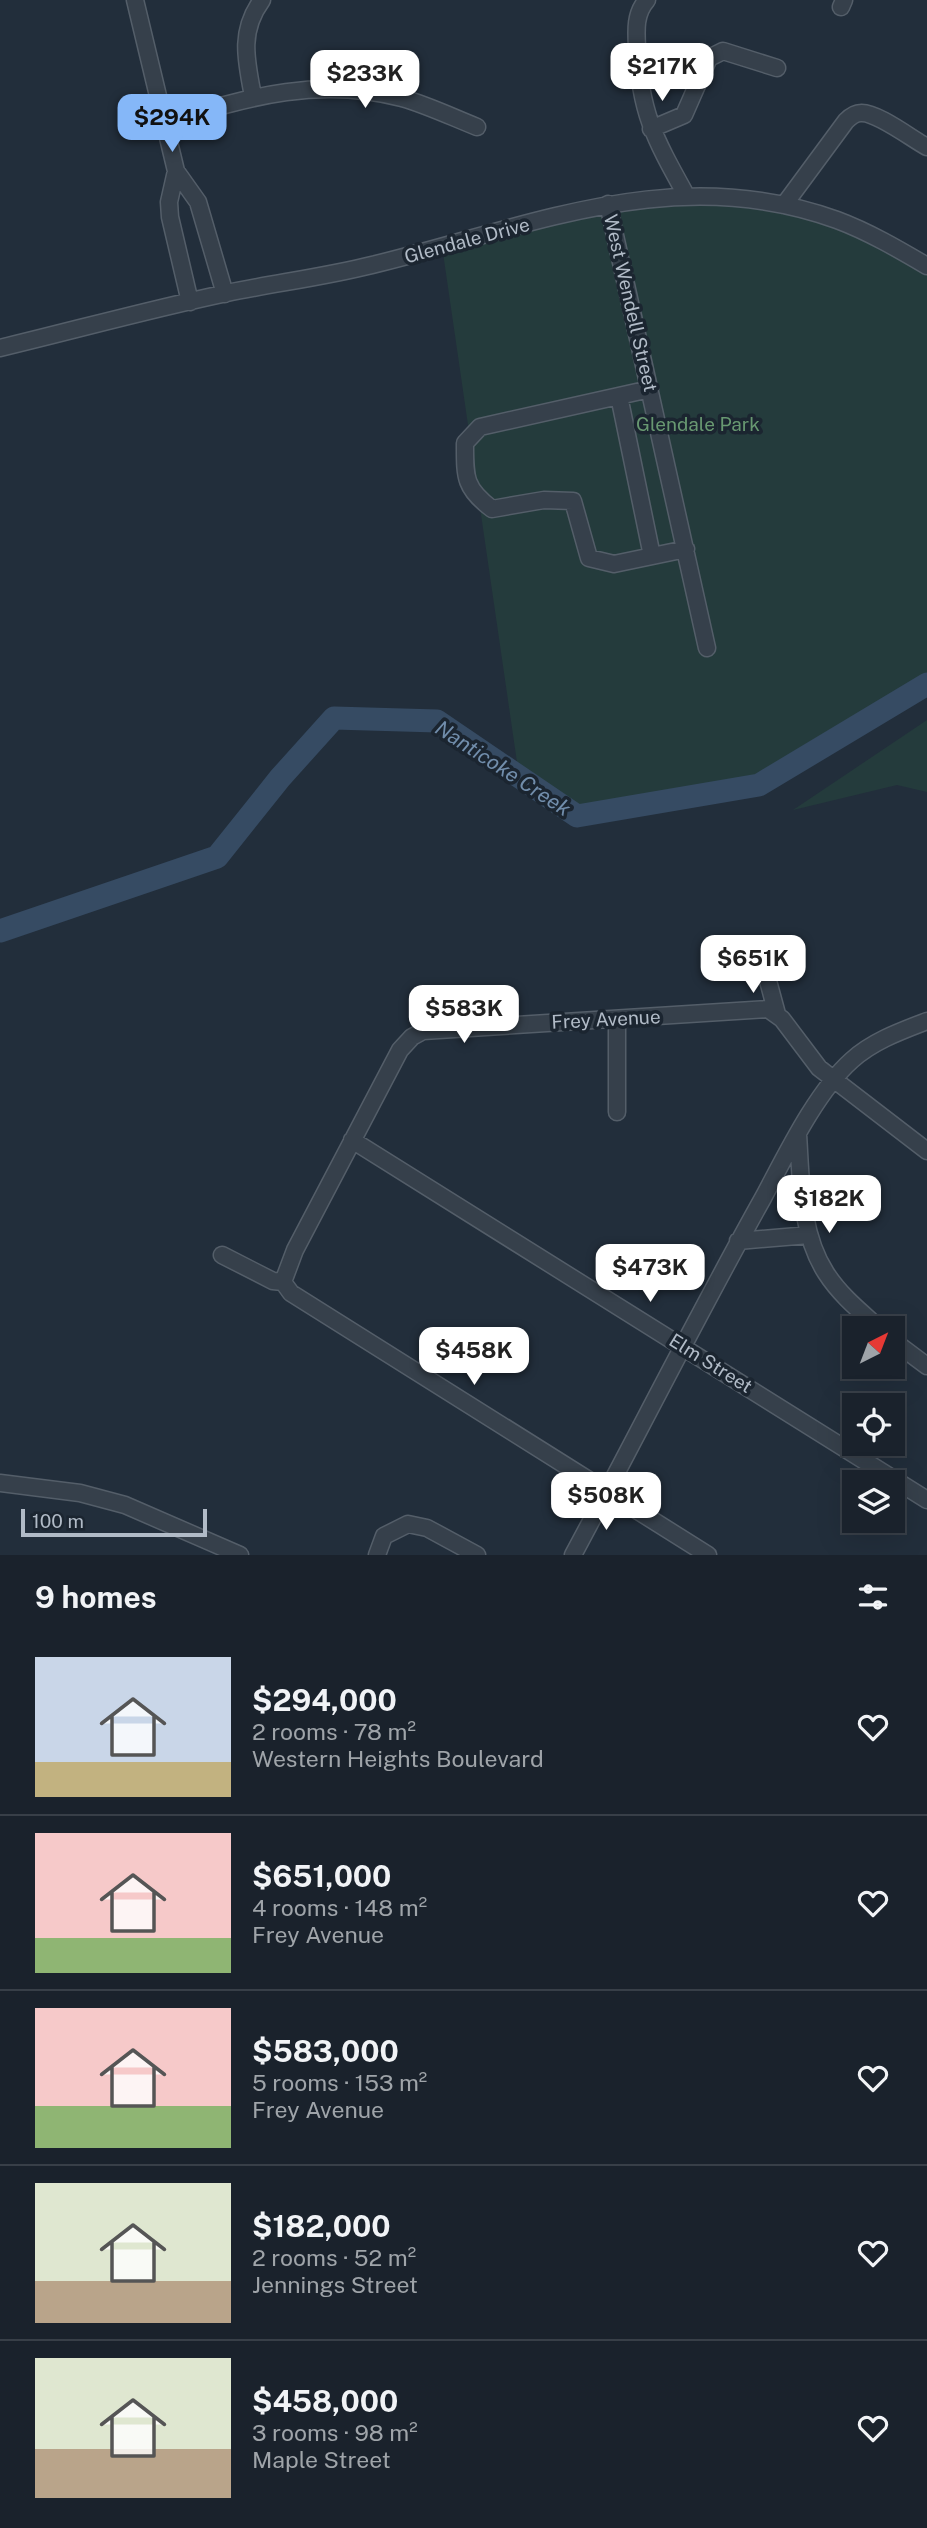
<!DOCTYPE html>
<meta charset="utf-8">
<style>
body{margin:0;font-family:"Public Sans",sans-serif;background:#232a34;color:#f1f3f6;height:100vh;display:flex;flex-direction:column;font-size:26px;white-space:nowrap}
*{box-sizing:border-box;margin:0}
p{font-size:23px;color:#9fa4a9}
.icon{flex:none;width:38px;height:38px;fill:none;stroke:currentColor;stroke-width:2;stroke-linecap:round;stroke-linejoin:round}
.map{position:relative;height:1555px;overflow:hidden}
.sheet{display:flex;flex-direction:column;background:#1a222c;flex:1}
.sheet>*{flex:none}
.needle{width:46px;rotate:42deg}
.fabs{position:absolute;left:842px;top:1316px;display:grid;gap:14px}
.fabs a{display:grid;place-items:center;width:63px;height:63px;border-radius:0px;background:#1a222c;box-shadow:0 7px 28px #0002,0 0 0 2px #383f48;font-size:35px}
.scale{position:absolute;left:21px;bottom:18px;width:186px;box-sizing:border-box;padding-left:7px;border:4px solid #b1bbc7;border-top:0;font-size:19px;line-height:24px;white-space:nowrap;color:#b1bbc7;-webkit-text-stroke:5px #1b2530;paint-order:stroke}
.price{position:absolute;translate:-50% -60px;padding:0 16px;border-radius:14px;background:#fff;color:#222;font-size:23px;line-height:46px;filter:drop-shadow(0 2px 4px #0008)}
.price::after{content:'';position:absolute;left:50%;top:42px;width:21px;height:16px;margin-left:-10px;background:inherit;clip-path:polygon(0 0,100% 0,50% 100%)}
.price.active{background:#85b7f8;color:#111}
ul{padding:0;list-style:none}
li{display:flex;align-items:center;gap:21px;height:175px;padding:0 35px}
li+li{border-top:2px solid #383f48}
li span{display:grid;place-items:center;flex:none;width:196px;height:140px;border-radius:0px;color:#555}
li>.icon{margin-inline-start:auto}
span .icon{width:84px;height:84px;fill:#fffc;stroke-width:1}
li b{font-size:30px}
h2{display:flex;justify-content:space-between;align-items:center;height:84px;padding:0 35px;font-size:30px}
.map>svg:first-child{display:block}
.green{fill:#243b3c}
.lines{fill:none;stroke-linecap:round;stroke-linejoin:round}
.river{stroke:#364b63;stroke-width:23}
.minor-casing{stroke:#545e69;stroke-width:19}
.minor{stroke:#36404b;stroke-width:16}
.labels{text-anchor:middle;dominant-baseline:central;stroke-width:7;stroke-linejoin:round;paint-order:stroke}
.street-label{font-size:19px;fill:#b1bbc7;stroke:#1b2530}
.park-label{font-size:19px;fill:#689871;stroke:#1b2530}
.water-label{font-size:21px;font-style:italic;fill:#718dab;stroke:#1b2530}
</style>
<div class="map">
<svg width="927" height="1555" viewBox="0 0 927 1555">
<rect width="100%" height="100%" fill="#222e3b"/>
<path class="green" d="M 649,198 L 784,205 L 927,266 L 927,684 L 759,785 L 577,816 L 519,776 L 442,246 Z
M 927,720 L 927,792 L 897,785 L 793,810 Z"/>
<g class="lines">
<path class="river" d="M 0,931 L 217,857 L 280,778 L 334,718 L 437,721 L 577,816 L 759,785 L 927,684"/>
<g class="minor-casing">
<path id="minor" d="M 135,0 L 176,171
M 647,0 C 635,13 636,30 637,47 C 640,113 655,139 686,195
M 841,7 L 844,0
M 253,96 C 246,60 239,31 262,0
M 165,122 C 247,98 316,76 402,98 C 427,105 452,117 477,127
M 651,129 L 684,115 L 709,58 L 723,51 L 777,68
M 608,204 L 707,648
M 784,205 L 846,121 C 850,117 855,113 861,113 C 877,112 912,139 927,147
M 190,302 L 170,217 L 169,202 L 176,171 L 198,202 L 225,294
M 0,348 C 75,330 151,309 227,293 C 275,283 324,277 372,265 C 529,227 675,161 837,220 C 869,232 898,249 927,266
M 650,389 L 480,427 L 465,443 C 465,477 464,488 492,509 L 544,500 L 573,501 L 589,558 L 614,564 L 686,549
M 619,396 L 652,556
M 764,966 L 777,1014
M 617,1020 L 617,1112
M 798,1134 C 801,1179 800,1233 826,1273 C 840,1295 860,1311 879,1328
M 352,1140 L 927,1500
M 738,1241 L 809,1235
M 222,1255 L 273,1281 L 283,1282 L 291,1293 L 708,1555
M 283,1282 L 295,1250 L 400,1050 L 412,1037 L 423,1031 L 768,1009 L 782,1019 L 819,1068 L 927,1151
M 892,1340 L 927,1366
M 0,1483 L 80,1493 L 125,1505 L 240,1555
M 377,1555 L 384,1536 L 408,1524 L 427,1528 L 477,1555
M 573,1555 C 637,1436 697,1316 763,1198 C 786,1155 816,1092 852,1060 C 873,1041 901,1031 927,1021"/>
</g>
<use href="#minor" class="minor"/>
</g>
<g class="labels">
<g class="street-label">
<text transform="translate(467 240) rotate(-15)">Glendale Drive</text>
<text transform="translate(631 303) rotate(77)">West Wendell Street</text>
<text transform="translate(606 1019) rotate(-3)">Frey Avenue</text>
<text transform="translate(711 1363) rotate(32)">Elm Street</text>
</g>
<g class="park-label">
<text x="698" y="424">Glendale Park</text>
</g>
<g class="water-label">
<text transform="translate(503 768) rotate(33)">Nanticoke Creek</text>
</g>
</g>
</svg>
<div class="fabs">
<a><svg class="needle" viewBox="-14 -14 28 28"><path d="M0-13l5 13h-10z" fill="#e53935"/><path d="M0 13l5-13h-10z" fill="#9fa4a9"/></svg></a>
<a><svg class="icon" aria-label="locate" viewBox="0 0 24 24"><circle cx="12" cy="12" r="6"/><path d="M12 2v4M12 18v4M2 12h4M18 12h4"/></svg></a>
<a><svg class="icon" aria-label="layers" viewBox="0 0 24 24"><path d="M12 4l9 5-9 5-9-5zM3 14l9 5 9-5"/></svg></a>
</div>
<div class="scale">100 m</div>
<b class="price" style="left:662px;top:103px">$217K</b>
<b class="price" style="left:365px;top:110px">$233K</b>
<b class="price active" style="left:172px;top:154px">$294K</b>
<b class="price" style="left:753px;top:995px">$651K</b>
<b class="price" style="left:464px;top:1045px">$583K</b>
<b class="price" style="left:829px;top:1235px">$182K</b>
<b class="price" style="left:650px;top:1304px">$473K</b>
<b class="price" style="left:474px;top:1387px">$458K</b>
<b class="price" style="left:606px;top:1532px">$508K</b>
</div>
<section class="sheet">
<h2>9 homes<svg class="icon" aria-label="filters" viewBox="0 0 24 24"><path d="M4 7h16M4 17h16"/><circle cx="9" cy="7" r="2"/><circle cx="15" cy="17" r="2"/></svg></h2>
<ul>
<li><span style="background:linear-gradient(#c9d6e8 75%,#c2b280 0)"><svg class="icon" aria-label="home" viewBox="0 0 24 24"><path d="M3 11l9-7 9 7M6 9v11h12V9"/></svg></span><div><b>$294,000</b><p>2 rooms · 78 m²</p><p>Western Heights Boulevard</p></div><svg class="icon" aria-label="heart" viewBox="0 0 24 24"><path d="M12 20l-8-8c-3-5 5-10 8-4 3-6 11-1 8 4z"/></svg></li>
<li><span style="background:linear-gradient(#f6c9c9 75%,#8fb573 0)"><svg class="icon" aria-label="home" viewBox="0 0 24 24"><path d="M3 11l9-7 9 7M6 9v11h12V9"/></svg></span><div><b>$651,000</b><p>4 rooms · 148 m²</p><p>Frey Avenue</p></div><svg class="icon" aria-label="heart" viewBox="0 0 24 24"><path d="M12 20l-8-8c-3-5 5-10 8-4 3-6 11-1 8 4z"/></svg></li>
<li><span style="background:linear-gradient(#f6c9c9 70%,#8fb573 0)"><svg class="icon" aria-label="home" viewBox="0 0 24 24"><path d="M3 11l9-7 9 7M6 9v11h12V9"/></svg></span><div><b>$583,000</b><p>5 rooms · 153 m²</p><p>Frey Avenue</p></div><svg class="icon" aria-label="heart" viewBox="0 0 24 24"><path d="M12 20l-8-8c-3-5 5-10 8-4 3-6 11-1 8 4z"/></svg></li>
<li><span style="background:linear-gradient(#dfe7d0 70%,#b9a48a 0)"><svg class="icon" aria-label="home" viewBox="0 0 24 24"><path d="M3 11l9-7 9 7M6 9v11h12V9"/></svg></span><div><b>$182,000</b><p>2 rooms · 52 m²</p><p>Jennings Street</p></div><svg class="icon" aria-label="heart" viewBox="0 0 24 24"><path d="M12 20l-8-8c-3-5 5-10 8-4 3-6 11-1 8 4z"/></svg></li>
<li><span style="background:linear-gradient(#dfe7d0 65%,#b9a48a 0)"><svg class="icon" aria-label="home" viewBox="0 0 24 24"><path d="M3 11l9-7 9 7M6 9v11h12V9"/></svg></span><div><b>$458,000</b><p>3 rooms · 98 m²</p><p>Maple Street</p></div><svg class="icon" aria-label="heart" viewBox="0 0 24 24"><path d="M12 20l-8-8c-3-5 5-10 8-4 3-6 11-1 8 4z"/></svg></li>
</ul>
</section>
